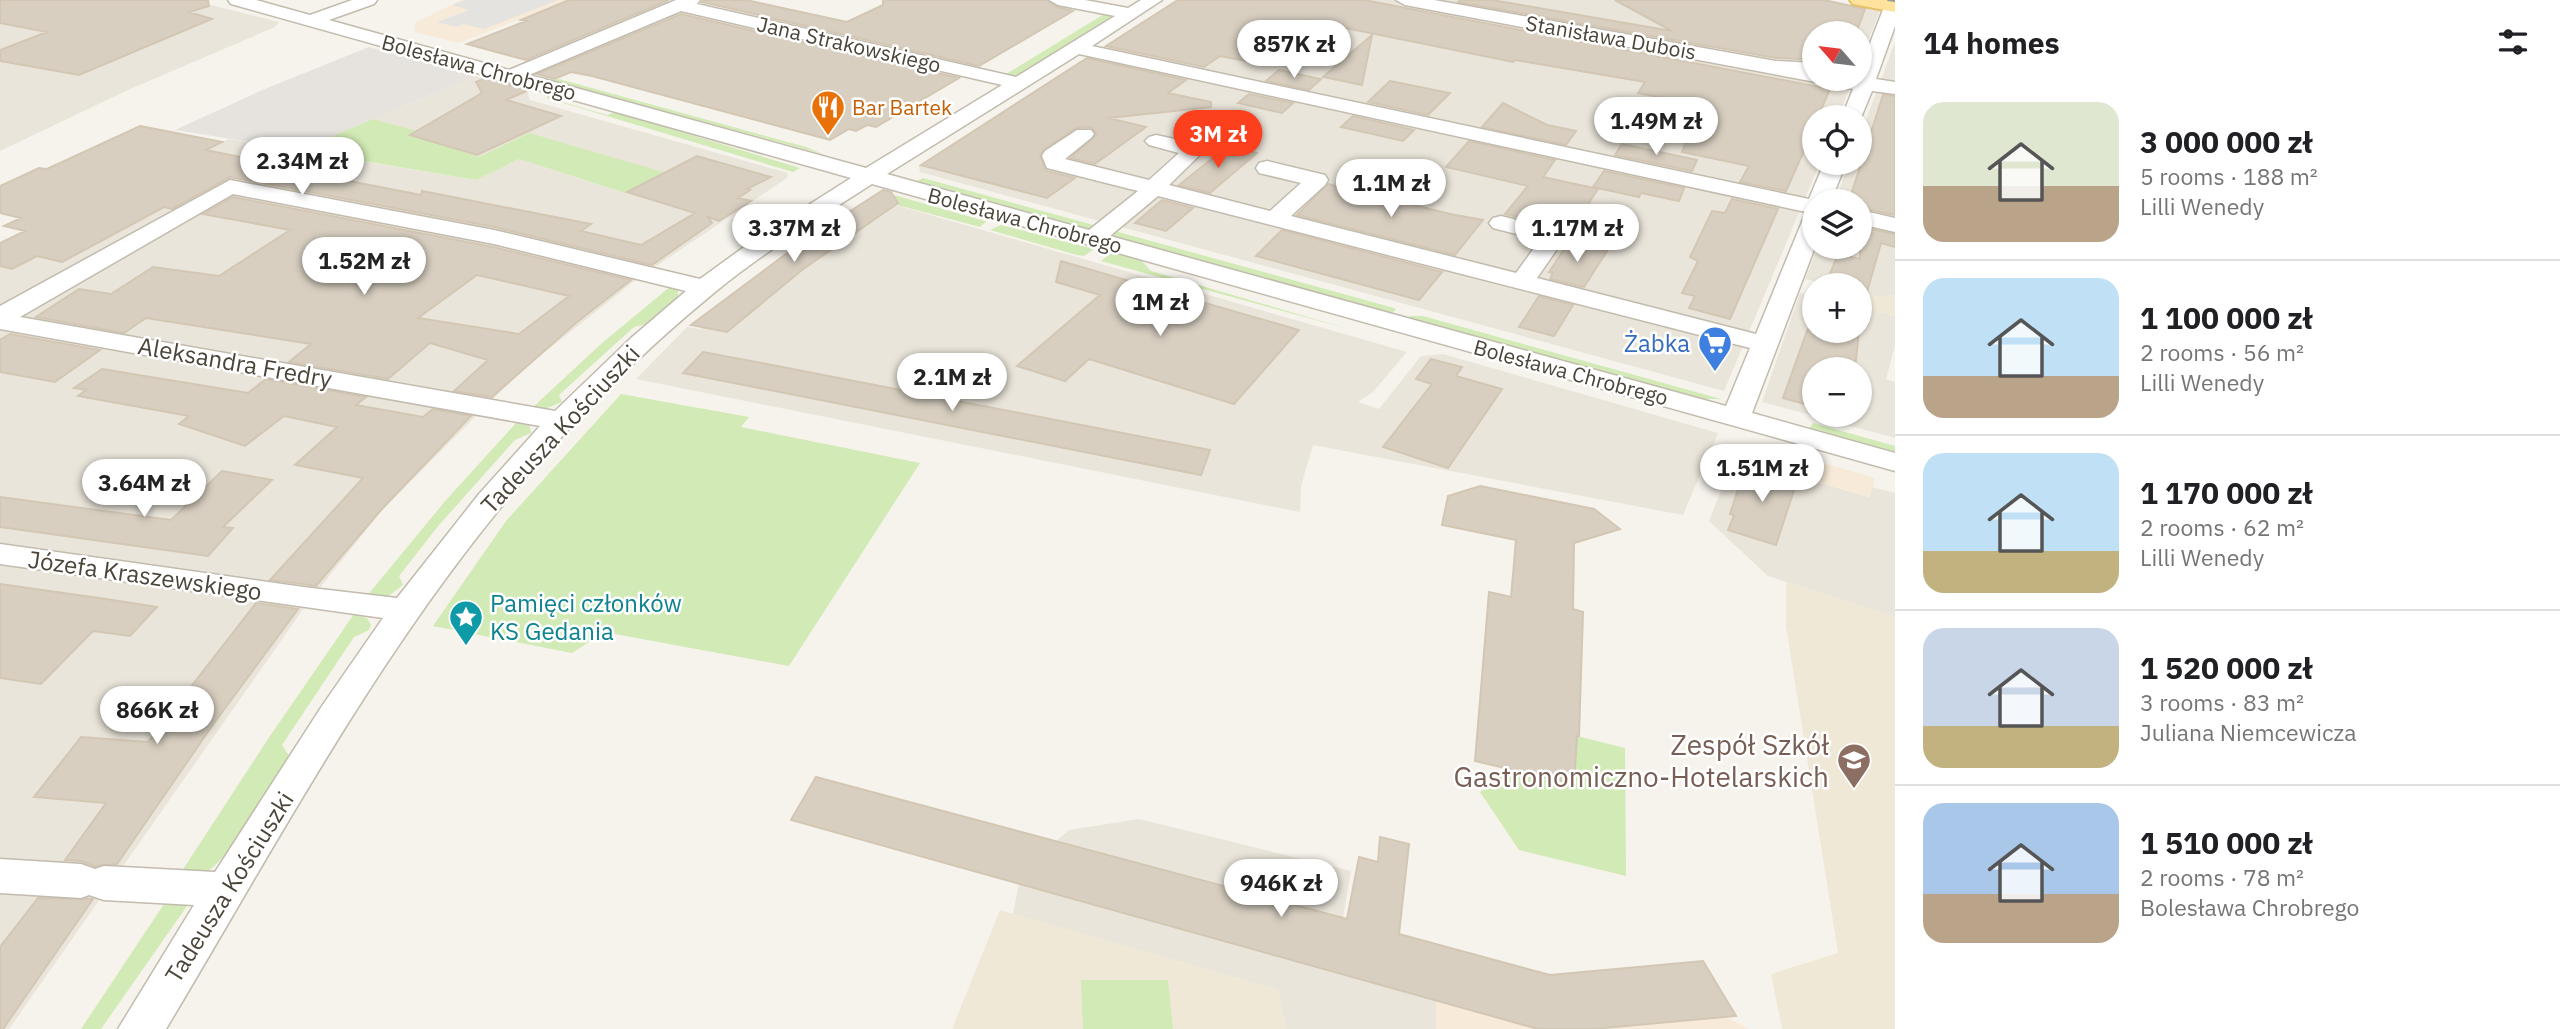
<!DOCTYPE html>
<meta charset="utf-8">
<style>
body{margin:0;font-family:"IBM Plex Sans",sans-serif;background:#f6f6f6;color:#202124;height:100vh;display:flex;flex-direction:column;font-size:26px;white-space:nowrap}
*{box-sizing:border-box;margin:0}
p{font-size:23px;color:#757577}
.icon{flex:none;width:38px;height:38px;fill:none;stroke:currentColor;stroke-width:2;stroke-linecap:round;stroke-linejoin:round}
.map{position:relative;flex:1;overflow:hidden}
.side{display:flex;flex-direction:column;background:#fff;width:665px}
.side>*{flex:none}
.needle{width:46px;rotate:298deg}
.buttons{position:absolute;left:1802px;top:21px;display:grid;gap:14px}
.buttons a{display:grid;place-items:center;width:70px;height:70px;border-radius:50%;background:#fff;box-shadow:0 2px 5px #0004;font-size:35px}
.price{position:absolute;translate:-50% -60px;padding:0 16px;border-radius:24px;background:#fff;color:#222;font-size:23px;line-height:46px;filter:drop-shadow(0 2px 4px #0008)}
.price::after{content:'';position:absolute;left:50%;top:42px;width:21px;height:16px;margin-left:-10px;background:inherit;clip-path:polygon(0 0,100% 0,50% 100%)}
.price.active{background:#fc3f1d;color:#fff}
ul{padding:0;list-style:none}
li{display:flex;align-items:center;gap:21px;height:175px;padding:0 28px}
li+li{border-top:2px solid #e0e0e0}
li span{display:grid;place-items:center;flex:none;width:196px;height:140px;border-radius:21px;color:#555}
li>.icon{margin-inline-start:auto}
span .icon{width:84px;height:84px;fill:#fffc;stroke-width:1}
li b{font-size:30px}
h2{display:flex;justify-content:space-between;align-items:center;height:84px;padding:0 28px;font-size:30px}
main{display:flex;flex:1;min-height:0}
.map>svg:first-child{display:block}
.residential{fill:#eae5da;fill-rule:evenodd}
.commercial{fill:#f7ead8}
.industrial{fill:#e6e2dd}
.education{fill:#efe8d6}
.green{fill:#d2eab5}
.parking{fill:#e5e3e0}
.building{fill:#d8cfc1;stroke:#d3c7b4;stroke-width:2;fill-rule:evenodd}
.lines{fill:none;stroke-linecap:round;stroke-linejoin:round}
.minor-casing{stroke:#c2bbae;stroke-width:3}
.major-casing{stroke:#e6c16a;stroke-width:4}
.minor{fill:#fff;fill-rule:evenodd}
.major{fill:#ffe39c;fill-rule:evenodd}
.tram{stroke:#9a9a9a;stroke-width:2}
.labels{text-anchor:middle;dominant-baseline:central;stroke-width:5;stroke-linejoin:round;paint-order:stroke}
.far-street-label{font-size:21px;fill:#4b4439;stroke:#fff}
.far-food-label{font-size:21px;fill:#c56008;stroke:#fff;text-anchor:start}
.shop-label{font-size:24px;fill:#366cbe;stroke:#fff;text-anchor:end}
.street-label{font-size:24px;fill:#4b4439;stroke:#fff}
.culture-label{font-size:24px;fill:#0d838f;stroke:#fff;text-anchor:start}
.near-education-label{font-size:28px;fill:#785e54;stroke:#fff;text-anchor:end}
</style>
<main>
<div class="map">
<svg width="1895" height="1029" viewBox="0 0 1895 1029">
<rect width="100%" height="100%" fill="#f6f3ec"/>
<path class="residential" d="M 0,0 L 211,5 L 279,22 L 275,27 L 128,90 L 0,151 Z
M 1176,0 L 1828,0 L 1880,11 L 1862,55 L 1860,33 L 1718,32 L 1705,57 L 1850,88 L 1838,117 L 1815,117 L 1815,163 L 1820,163 L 1724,391 L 920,172 L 919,166 Z
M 1895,42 L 1895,295 L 1879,297 L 1860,292 L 1860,285 L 1831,285 L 1805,279 L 1818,247 L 1860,247 L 1860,201 L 1835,201 L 1849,163 L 1860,163 L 1860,136 Z
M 475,76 L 527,91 L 530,100 L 788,173 L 787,178 L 637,279 L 521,371 L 383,509 L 306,605 L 9,1029 L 0,1029 L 0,249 L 229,139 L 476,180 L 519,159 L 624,193 L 529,133 L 479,157 L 420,138 L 427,134 L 373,119 Z
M 878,200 L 1407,352 L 1373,392 L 1358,402 L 1379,409 L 1421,356 L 1443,354 L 1718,433 L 1683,515 L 1313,445 L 1301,486 L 1300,512 L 636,379 L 687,327 L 700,329 L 709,313 L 773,263 L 862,203 Z
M 1800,293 L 1815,296 L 1815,331 L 1860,331 L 1860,307 L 1895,316 L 1895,346 L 1886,379 L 1895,382 L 1895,438 L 1762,402 ZM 1815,369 L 1860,369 L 1860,415 L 1815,415 Z
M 1738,449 L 1813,470 L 1810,480 L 1869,497 L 1872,487 L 1895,493 L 1895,617 L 1768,576 L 1709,521 Z
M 1139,819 L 1351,871 L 1343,918 L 1315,966 L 1436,1001 L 1436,1029 L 1286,1029 L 1278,990 L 1013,914 L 1019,884 L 1041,837 L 1056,841 L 1069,830 Z"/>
<path class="commercial" d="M 461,0 L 568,0 L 459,43 L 415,32 L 415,23 Z
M 1816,461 L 1875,478 L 1870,497 L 1810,480 Z
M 1436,1001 L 1538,1029 L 1436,1029 Z
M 1726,1017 L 1749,1029 L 1593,1029 Z"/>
<path class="industrial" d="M 369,47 L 475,76 L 299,150 L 175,130 L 267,88 Z"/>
<path class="education" d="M 1860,292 L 1879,297 L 1895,295 L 1895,316 L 1860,307 Z
M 1786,582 L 1895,617 L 1895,1029 L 1782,1029 L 1771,974 L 1838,953 L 1786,626 Z
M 1000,910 L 1278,990 L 1286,1029 L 952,1029 Z"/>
<path class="green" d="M 1106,13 L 1114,15 L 1018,75 L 1003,76 Z
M 559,79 L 806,147 L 823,154 L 548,80 Z
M 547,91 L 565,97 L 559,101 L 607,115 L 615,112 L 800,168 L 793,172 L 547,98 Z
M 373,119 L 428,134 L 421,138 L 479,157 L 529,133 L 663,172 L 625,193 L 519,159 L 476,180 L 299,150 Z
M 923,178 L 1097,226 L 1087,229 L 917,181 Z
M 894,195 L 985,221 L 986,222 L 980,227 L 882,201 Z
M 1001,225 L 1094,249 L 1084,256 L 1077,255 L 990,230 Z
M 1111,230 L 1394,308 L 1396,310 L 1391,313 L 1107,235 Z
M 1113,252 L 1140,259 L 1151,271 L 1352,330 L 1101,261 Z
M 671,286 L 678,289 L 678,296 L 647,324 L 634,327 L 559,395 L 562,402 L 542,410 L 531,409 L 602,343 Z
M 1410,316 L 1423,316 L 1721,399 L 1701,399 L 1677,393 L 1408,318 Z
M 621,394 L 749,417 L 741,427 L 920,463 L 789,666 L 604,632 L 572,653 L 433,626 L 506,521 Z
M 517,422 L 529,423 L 531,433 L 515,440 L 439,525 L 399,576 L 403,585 L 386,598 L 367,596 L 446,500 Z
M 1813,423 L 1895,446 L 1895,454 L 1808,430 Z
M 354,614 L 367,618 L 371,625 L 369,630 L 354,637 L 282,745 L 289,756 C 271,785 233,857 205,873 C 198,877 186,876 178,877 L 270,736 Z
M 1577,736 L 1625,748 L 1626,876 L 1519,850 L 1480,792 L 1490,785 L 1492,770 L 1574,784 Z
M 168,898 L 184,899 L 187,906 L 101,1029 L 81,1029 Z
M 1081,980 L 1168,980 L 1173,1029 L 1083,1029 Z"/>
<path class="parking" d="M 465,0 L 558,0 L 484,29 L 463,24 L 456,27 L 437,22 L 469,10 L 452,5 Z"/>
<path class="building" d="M 0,0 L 208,0 L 209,6 L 189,12 L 212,19 L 79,75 L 0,61 L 0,50 L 47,32 L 0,23 Z
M 569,0 L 669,0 L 526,60 L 467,44 L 526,21 L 521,20 Z
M 703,0 L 746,0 L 847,22 L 883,5 L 883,0 L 1047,0 L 1057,7 L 1073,11 L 979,66 L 702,2 Z
M 1178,0 L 1364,0 L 1830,89 L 1818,117 L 1815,117 L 1815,126 L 1786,191 L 1740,182 L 1749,166 L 1682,152 L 1701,105 L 1638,93 L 1645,82 L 1515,60 L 1513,62 L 1306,20 L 1251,62 L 1220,56 L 1204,67 L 1106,46 Z
M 1460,0 L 1492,0 L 1672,31 L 1615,0 L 1824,0 L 1865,9 L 1856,33 L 1815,33 L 1815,60 L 1776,58 L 1458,2 Z
M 681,14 L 959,78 L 876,127 L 867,125 L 856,131 L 849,129 L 830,140 L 592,76 L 571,72 L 554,79 L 537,74 Z
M 1372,35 L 1362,85 L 1323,77 Z
M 1087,58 L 1186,80 L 1168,93 L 1211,102 L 1211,107 L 1108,118 L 1146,127 L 1095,164 L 1071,158 L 1097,134 L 1091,127 L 1076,128 L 1044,149 L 1040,155 L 1046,171 L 1075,178 L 1047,198 L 921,165 Z
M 1279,70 L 1321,79 L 1309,90 L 1266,81 Z
M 485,78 L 529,90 L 506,100 L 561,116 L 477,155 L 410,135 L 482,93 L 476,82 Z
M 1390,81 L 1450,93 L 1428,115 L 1368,102 Z
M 1249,94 L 1293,103 L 1282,113 L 1238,103 Z
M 1883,95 L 1895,96 L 1895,215 L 1860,208 L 1860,201 L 1849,201 Z
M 1503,103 L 1547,125 L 1576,131 L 1566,145 L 1482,127 Z
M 1353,116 L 1414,130 L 1403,141 L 1341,127 Z
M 140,126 L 222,142 L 206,150 L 260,161 L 257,163 L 421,195 L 422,191 L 591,224 L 581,231 L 641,245 L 695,213 L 627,192 L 697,156 L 771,177 L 747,189 L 750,190 L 738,198 L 751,201 L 719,221 L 708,217 L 712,223 L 652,265 L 494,227 L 230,177 L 172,209 L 164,207 L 62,262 L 37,256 L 12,269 L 0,266 L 0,243 L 25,231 L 4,226 L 21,218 L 0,213 L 0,186 L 39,168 L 47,169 Z
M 1469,141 L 1555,160 L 1543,177 L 1598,189 L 1568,235 L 1563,228 L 1505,214 L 1528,186 L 1446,167 Z
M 1622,144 L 1697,160 L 1692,171 L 1615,155 Z
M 1228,146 L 1257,153 L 1210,193 L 1179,185 Z
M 1604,171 L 1684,188 L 1679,201 L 1641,193 L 1639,197 L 1593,187 Z
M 1328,184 L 1450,214 L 1483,220 L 1455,255 L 1297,215 Z
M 883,190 L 891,192 L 898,203 L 802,270 L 727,332 L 691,325 L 802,242 Z
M 233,197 L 493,247 L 631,280 L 577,322 L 492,397 L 454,391 L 488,360 L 430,343 L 388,379 L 289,362 L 311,344 L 146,318 L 124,333 L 36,317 L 79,289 L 111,294 L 153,267 L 219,276 L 290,230 L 203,214 ZM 477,275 L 569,296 L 519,334 L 418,318 Z
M 1732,199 L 1778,209 L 1730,319 L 1689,308 L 1695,296 L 1682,293 L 1698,261 L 1690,257 L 1712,211 L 1725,213 Z
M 1162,200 L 1193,208 L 1166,231 L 1135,223 Z
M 1860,227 L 1895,234 L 1895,247 L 1881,243 L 1867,292 L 1860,291 L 1860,285 L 1827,281 L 1838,254 L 1860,259 Z
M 1282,230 L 1442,272 L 1419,300 L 1256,256 Z
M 1569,242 L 1607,251 L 1584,287 L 1550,279 L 1553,273 L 1549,272 Z
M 1061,261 L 1143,285 L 1299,330 L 1234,404 L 1089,359 L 1065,381 L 1017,366 L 1100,295 L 1056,282 Z
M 1539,296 L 1573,305 L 1554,336 L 1519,327 Z
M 1813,321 L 1815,331 L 1859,331 L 1855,369 L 1815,369 L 1815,407 L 1783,398 L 1807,331 Z
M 10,334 L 100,350 L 55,382 L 0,372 L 0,340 Z
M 703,352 L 772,365 L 1210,450 L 1201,475 L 683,373 Z
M 1431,359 L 1462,367 L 1456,376 L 1502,389 L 1448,468 L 1383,447 L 1432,384 L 1416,379 Z
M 102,369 L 248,393 L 266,379 L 366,397 L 356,405 L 423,417 L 433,409 L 471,416 L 381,510 L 316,586 L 303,584 L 270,580 L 363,478 L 295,465 L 337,427 L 284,416 L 245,446 L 179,424 L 189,416 L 78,396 L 86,390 L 74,388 Z
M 1752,465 L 1798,478 L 1776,545 L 1728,530 L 1734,515 L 1730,514 L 1742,477 L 1747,478 Z
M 222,471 L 272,480 L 223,527 L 233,528 L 208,556 L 0,527 L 0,497 L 171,520 Z
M 1480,486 L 1594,509 L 1620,529 L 1574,543 L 1573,609 L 1583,612 L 1579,736 L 1577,736 L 1574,784 L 1475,761 L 1489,592 L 1511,597 L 1516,540 L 1442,525 L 1448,496 Z
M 0,584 L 106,599 L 157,607 L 130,636 L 93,631 L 41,684 L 0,678 Z
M 256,603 L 298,609 L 212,726 L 117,864 L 95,866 L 81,861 L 65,860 L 106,803 L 34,797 L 81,737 L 148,742 Z
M 816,777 L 1347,919 L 1359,857 L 1378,862 L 1380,837 L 1409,844 L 1399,934 L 1550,975 L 1703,961 L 1736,1016 L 1593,1029 L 1538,1029 L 791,820 Z
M 38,898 L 93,899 L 3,1029 L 0,1029 L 0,947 Z"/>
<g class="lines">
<g class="minor-casing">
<path id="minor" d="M 228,0 L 256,0 L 310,15 L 352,0 L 377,0 L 374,4 L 329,20 L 509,70 L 676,0 L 700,0 L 697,4 L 1016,77 L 1115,16 L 1058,5 L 1049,0 L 1085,0 L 1128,8 L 1141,0 L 1162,0 L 1092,46 L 1809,199 L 1824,163 L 1846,163 L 1831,201 L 1815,201 L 1815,247 L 1752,413 L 1895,453 L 1895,471 L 872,184 C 819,218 764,252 715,292 C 637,356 565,428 502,506 C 370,667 272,852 166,1029 L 118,1029 L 194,905 L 104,900 L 89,895 L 81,898 L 0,893 L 0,859 L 81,864 L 95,869 L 104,866 L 215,872 L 322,706 L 383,618 L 0,564 L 0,544 L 303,587 L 397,598 L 479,494 L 540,426 L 0,329 L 0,306 L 230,180 L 494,230 L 700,279 L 755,239 L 851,178 L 231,4 ZM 681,11 L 1002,85 L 866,168 L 529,75 ZM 1079,54 L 1806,212 L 1756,334 L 1537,278 L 1566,236 L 1562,231 L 1501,216 L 1493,218 L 1489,223 L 1493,228 L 1540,240 L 1516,273 L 1291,216 L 1325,185 L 1328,180 L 1325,175 L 1267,161 L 1259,163 L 1256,168 L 1259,173 L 1301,183 L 1270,211 L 1169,185 L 1205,150 L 1202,145 L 1156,135 L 1149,137 L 1145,141 L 1149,145 L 1179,153 L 1149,180 L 1065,159 L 1091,138 L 1094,134 L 1091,130 L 1077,130 L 1045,151 L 1042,156 L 1047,168 L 1138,191 L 1089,230 L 887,174 ZM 233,194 L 494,244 L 686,291 L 631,338 L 555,411 L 20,317 ZM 1158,196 L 1750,348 L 1726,406 L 1110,236 Z
M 1396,0 L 1434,0 L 1776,61 L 1815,63 L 1815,79 L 1860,79 L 1860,69 L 1886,2 L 1895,0 L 1895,26 L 1876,79 L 1895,82 L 1895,94 L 1872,91 L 1860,120 L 1860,117 L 1842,117 L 1853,89 L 1405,5 Z
M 1860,210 L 1895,218 L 1895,232 L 1860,224 Z"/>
</g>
<g class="major-casing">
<path id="major" d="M 1850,0 L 1895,0 L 1895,12 L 1853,4 Z"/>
</g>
<use href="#minor" class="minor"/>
<use href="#major" class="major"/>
<path class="tram" d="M 1888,0 L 1895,1"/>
</g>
<defs>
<g id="restaurant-pin" transform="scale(1.75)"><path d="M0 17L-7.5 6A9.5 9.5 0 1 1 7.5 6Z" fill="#e8710a" stroke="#fff"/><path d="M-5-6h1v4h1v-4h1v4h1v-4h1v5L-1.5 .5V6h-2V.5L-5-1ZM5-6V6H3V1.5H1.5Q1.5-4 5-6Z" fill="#fff"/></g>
<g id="supermarket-pin" transform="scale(1.75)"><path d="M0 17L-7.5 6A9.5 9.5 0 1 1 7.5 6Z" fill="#3f7fe0" stroke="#fff"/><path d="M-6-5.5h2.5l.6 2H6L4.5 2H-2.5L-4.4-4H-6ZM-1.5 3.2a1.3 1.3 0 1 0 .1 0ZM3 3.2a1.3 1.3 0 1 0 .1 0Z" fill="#fff"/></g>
<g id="sight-pin" transform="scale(1.75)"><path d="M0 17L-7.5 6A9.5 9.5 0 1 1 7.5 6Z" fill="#0f9aa8" stroke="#fff"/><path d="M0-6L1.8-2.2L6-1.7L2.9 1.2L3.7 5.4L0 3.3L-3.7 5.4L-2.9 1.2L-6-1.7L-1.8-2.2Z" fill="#fff"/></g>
<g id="school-pin" transform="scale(1.75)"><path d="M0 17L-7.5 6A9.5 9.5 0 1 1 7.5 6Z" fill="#8d6e63" stroke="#fff"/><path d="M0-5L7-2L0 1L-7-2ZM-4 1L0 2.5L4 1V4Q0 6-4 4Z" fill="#fff"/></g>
</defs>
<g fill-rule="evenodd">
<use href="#restaurant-pin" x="828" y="107"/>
<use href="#supermarket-pin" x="1715" y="343"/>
<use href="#sight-pin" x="466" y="617"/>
<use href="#school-pin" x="1854" y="760"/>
</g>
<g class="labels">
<g class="far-street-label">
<text transform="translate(1611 37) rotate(10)">Stanisława Dubois</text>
<text transform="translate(849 44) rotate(13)">Jana Strakowskiego</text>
<text transform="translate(479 67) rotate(15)">Bolesława Chrobrego</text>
<text transform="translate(1025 220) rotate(15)">Bolesława Chrobrego</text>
<text transform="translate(1571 372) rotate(15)">Bolesława Chrobrego</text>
</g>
<g class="far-food-label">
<text x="852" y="107">Bar Bartek</text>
</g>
<g class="shop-label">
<text x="1690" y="343">Żabka</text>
</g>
<g class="street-label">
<text transform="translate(235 362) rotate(10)">Aleksandra Fredry</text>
<text transform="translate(560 429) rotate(-47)">Tadeusza Kościuszki</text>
<text transform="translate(145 575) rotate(8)">Józefa Kraszewskiego</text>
<text transform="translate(229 887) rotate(-58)">Tadeusza Kościuszki</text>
</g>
<g class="culture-label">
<text x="490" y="603">Pamięci członków<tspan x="490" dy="28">KS Gedania</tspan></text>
</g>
<g class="near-education-label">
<text x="1829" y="744">Zespół Szkół<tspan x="1829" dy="32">Gastronomiczno-Hotelarskich</tspan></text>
</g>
</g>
</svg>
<div class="buttons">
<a><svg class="needle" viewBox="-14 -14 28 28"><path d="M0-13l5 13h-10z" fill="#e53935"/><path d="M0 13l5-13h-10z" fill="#757577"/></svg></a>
<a><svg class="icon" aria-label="locate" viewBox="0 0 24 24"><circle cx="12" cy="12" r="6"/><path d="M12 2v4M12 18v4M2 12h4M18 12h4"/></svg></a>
<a><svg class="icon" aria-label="layers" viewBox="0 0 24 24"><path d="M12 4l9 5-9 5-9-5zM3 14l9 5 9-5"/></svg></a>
<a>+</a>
<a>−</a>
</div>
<b class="price" style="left:1294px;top:80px">857K zł</b>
<b class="price" style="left:1656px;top:157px">1.49M zł</b>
<b class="price active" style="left:1218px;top:170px">3M zł</b>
<b class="price" style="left:302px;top:197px">2.34M zł</b>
<b class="price" style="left:1391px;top:219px">1.1M zł</b>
<b class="price" style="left:794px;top:264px">3.37M zł</b>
<b class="price" style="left:1577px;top:264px">1.17M zł</b>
<b class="price" style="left:364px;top:297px">1.52M zł</b>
<b class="price" style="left:1160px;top:338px">1M zł</b>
<b class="price" style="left:952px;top:413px">2.1M zł</b>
<b class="price" style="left:1762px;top:504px">1.51M zł</b>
<b class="price" style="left:144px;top:519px">3.64M zł</b>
<b class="price" style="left:157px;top:746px">866K zł</b>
<b class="price" style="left:1281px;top:919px">946K zł</b>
</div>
<section class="side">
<h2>14 homes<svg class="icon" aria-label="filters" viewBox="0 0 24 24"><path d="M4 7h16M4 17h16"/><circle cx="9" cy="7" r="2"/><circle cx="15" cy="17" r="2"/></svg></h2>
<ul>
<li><span style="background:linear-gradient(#dfe7d0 60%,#b9a48a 0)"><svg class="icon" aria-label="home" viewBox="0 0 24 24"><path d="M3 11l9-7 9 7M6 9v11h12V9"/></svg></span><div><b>3 000 000 zł</b><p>5 rooms · 188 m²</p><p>Lilli Wenedy</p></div></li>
<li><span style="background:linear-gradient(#bfe0f5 70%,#b9a48a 0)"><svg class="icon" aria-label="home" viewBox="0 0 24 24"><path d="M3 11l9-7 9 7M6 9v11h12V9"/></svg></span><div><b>1 100 000 zł</b><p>2 rooms · 56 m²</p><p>Lilli Wenedy</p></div></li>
<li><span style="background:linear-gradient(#bfe0f5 70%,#c2b280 0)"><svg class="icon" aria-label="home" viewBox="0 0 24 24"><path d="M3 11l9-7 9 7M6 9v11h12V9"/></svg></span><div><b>1 170 000 zł</b><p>2 rooms · 62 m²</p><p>Lilli Wenedy</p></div></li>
<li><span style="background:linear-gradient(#c9d6e8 70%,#c2b280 0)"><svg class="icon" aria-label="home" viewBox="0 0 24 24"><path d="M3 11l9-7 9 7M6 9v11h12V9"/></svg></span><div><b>1 520 000 zł</b><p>3 rooms · 83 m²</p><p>Juliana Niemcewicza</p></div></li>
<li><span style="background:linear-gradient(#a9c7e8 65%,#b9a48a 0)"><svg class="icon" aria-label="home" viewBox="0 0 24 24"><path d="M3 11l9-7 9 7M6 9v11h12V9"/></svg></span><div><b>1 510 000 zł</b><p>2 rooms · 78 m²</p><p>Bolesława Chrobrego</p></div></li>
</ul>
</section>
</main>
